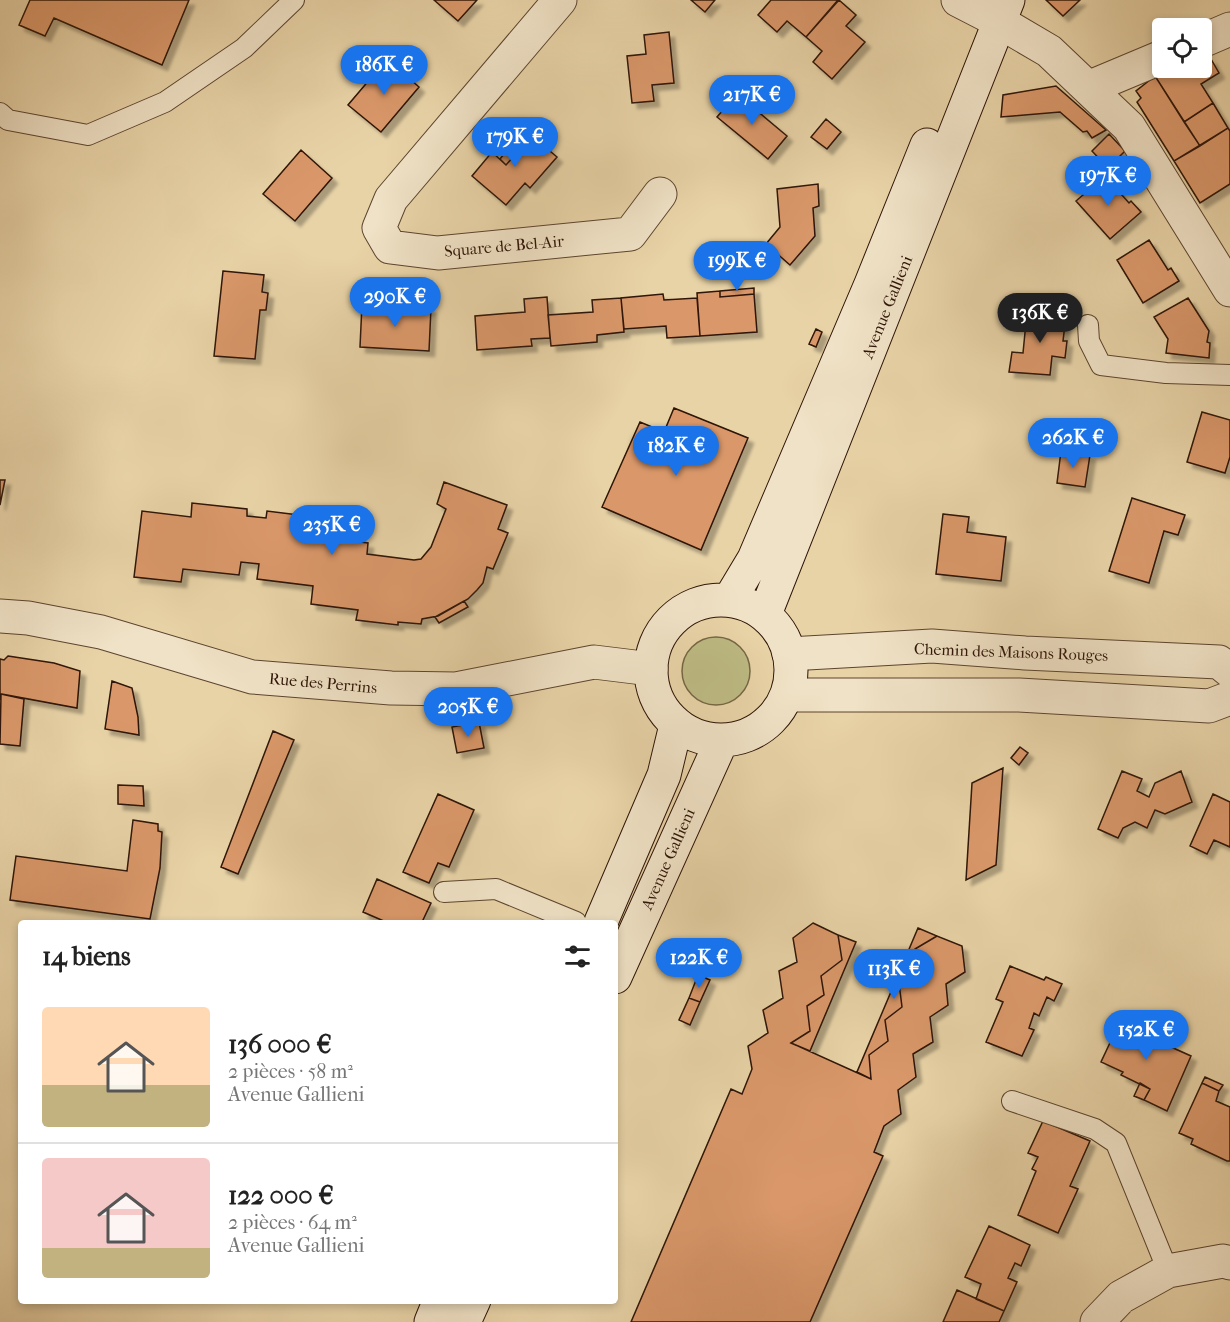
<!DOCTYPE html>
<html lang="fr">
<meta charset="utf-8">
<style>
body{margin:0;font-family:"IM FELL French Canon",serif;background:#f6f6f6;color:#222;height:100vh;display:flex;flex-direction:column;font-size:22px;white-space:nowrap}
*{box-sizing:border-box;margin:0}
p{font-size:20px;color:#767676}
.icon{flex:none;width:33px;height:33px;fill:none;stroke:currentColor;stroke-width:2;stroke-linecap:round;stroke-linejoin:round}
.map{position:relative;flex:1;overflow:hidden}
.sheet{position:absolute;left:18px;top:920px;width:600px;height:384px;display:flex;flex-direction:column;background:#fff;border-radius:6px;box-shadow:0 3px 9px #0003}
.sheet>*{flex:none}
.controls{position:absolute;left:1152px;top:18px;display:grid;gap:12px}
.controls a{display:grid;place-items:center;width:60px;height:60px;border-radius:6px;background:#fff;box-shadow:0 3px 9px #0003;font-size:30px}
.price{position:absolute;translate:-50% -51px;padding:0 14px;border-radius:21px;background:#1a73e8;color:#fff;font-size:20px;line-height:39px;filter:drop-shadow(0 2px 3px #0008)}
.price::after{content:'';position:absolute;left:50%;top:36px;width:18px;height:14px;margin-left:-9px;background:inherit;clip-path:polygon(0 0,100% 0,50% 100%)}
.price.selected{background:#222;color:#fff}
ul{padding:0;list-style:none}
li{display:flex;align-items:center;gap:18px;height:150px;padding:0 24px}
li+li{border-top:2px solid #e0e0e0}
li span{display:grid;place-items:center;flex:none;width:168px;height:120px;border-radius:6px;color:#555}
li>.icon{margin-inline-start:auto}
span .icon{width:72px;height:72px;fill:#fffc;stroke-width:1}
li b{font-size:26px}
h2{display:flex;justify-content:space-between;align-items:center;height:72px;padding:0 24px;font-size:26px}
.map>svg:first-child{display:block}
.green{fill:#bdba83;stroke:#766745;stroke-width:1.5}
.building{fill:#da986a;stroke:#2e1407;stroke-width:1.5;filter:url(#shadow)}
.lines{fill:none;stroke-linecap:round;stroke-linejoin:round}
.service-casing{stroke:#5c442f;stroke-width:22}
.minor-casing{stroke:#5c442f;stroke-width:35}
.tertiary-casing{stroke:#5c442f;stroke-width:35}
.secondary-casing{stroke:#2e1407;stroke-width:35}
.service{stroke:#f0e2c6;stroke-width:20}
.minor{stroke:#f0e2c6;stroke-width:33}
.tertiary{stroke:#f0e2c6;stroke-width:33}
.secondary{stroke:#f0e2c6;stroke-width:33}
.labels{text-anchor:middle;dominant-baseline:central;stroke-width:4.5;stroke-linejoin:round;paint-order:stroke}
.street-label{font-size:16px;fill:#2e1407;stroke:#f0e2c6}
</style>
<div class="map">
<svg width="1230" height="1322" viewBox="0 0 1230 1322">
<defs>
<filter id="shadow"><feDropShadow dx="5.5" dy="5.5" stdDeviation="1.5" flood-color="#0004"/></filter>
</defs>
<rect width="100%" height="100%" fill="#e8d3a7"/>
<filter id="stains"><feTurbulence type="fractalNoise" baseFrequency=".00333" numOctaves="4"/><feColorMatrix values="0 0 0 0 .2 0 0 0 0 .09 0 0 0 0 .02 0 0 0 .5 -.17"/></filter>
<radialGradient id="worn" r=".72"><stop offset=".6" stop-color="#630" stop-opacity="0"/><stop offset="1" stop-color="#630" stop-opacity=".3"/></radialGradient>
<path class="green" d="M682 671a34 34 0 1 1 68 0a34 34 0 1 1-68 0Z"/>
<path class="building" d="M 30,0 L 189,0 L 162,65 L 54,18 L 45,36 L 19,25 Z
M 434,0 L 477,0 L 458,21 Z
M 691,0 L 715,0 L 705,12 Z
M 771,0 L 838,0 L 806,37 L 787,21 L 777,32 L 758,15 Z
M 839,0 L 856,15 L 846,26 L 865,42 L 832,79 L 813,62 L 822,51 L 806,37 Z
M 1046,0 L 1080,0 L 1063,16 Z
M 669,32 L 674,83 L 652,85 L 654,101 L 632,103 L 627,56 L 646,54 L 644,35 Z
M 387,59 L 419,87 L 381,132 L 348,105 Z
M 1211,59 L 1219,73 L 1201,84 L 1213,103 L 1184,122 L 1155,76 L 1184,68 L 1202,68 L 1202,62 Z
M 1155,76 L 1200,146 L 1174,161 L 1137,102 L 1141,98 L 1136,91 Z
M 1056,86 L 1106,130 L 1092,138 L 1087,131 L 1083,132 L 1060,112 L 1001,117 L 1003,95 Z
M 737,94 L 787,136 L 768,159 L 717,117 Z
M 1213,103 L 1228,128 L 1200,146 L 1184,122 Z
M 826,119 L 841,132 L 827,149 L 811,137 Z
M 1228,128 L 1230,131 L 1230,184 L 1200,203 L 1174,161 Z
M 525,130 L 557,157 L 530,188 L 525,183 L 506,205 L 472,176 L 492,152 L 506,165 L 515,155 L 508,149 Z
M 1109,134 L 1125,151 L 1108,168 L 1092,151 Z
M 508,149 L 515,155 L 506,165 L 500,159 Z
M 301,150 L 332,178 L 295,221 L 263,194 Z
M 1105,176 L 1129,203 L 1131,201 L 1141,212 L 1110,239 L 1076,201 Z
M 818,184 L 819,206 L 813,208 L 815,236 L 790,265 L 766,244 L 780,227 L 777,189 Z
M 1149,240 L 1168,270 L 1171,268 L 1179,281 L 1143,303 L 1117,260 Z
M 223,271 L 264,275 L 262,292 L 268,293 L 266,310 L 260,310 L 255,359 L 214,356 Z
M 754,288 L 754,294 L 720,297 L 720,291 Z
M 720,291 L 720,297 L 754,294 L 757,332 L 700,336 L 697,293 Z
M 663,294 L 664,300 L 697,298 L 700,336 L 667,338 L 666,326 L 624,329 L 621,298 Z
M 547,297 L 550,338 L 531,339 L 532,346 L 477,350 L 475,316 L 525,312 L 524,299 Z
M 621,298 L 624,332 L 597,335 L 597,342 L 551,346 L 548,315 L 593,312 L 592,300 Z
M 1188,298 L 1209,331 L 1207,342 L 1210,343 L 1209,358 L 1166,353 L 1168,339 L 1154,317 Z
M 362,304 L 431,308 L 429,351 L 360,347 Z
M 1027,312 L 1066,316 L 1063,341 L 1067,341 L 1065,358 L 1052,356 L 1050,375 L 1009,372 L 1012,352 L 1023,353 Z
M 816,329 L 822,332 L 816,347 L 809,344 Z
M 674,408 L 748,438 L 701,550 L 602,507 L 640,422 L 664,432 Z
M 1202,412 L 1230,420 L 1230,457 L 1225,473 L 1187,462 Z
M 1061,451 L 1090,455 L 1085,487 L 1057,483 Z
M 0,480 L 5,480 L 0,505 Z
M 444,482 L 507,505 L 498,529 L 508,533 L 493,569 L 487,567 L 483,583 L 477,590 L 468,599 L 438,616 L 422,619 L 421,624 L 398,622 L 398,625 L 356,620 L 358,610 L 311,604 L 313,586 L 257,579 L 259,564 L 241,562 L 239,575 L 183,569 L 181,582 L 134,577 L 142,511 L 191,517 L 192,503 L 247,509 L 247,516 L 266,518 L 267,511 L 323,518 L 320,537 L 368,543 L 367,554 L 414,560 L 421,559 L 431,547 L 446,509 L 437,504 Z
M 1132,498 L 1185,515 L 1178,535 L 1164,531 L 1149,583 L 1109,571 Z
M 943,514 L 969,517 L 967,532 L 1006,537 L 1001,581 L 936,574 Z
M 464,601 L 468,607 L 439,623 L 435,617 Z
M 8,656 L 54,663 L 80,671 L 77,708 L 1,694 L 0,700 L 0,659 L 4,660 Z
M 112,681 L 132,688 L 138,717 L 139,735 L 105,729 Z
M 1,694 L 24,699 L 20,746 L 0,744 Z
M 479,722 L 484,748 L 457,753 L 452,727 Z
M 273,731 L 294,740 L 238,874 L 221,867 Z
M 1020,747 L 1028,753 L 1019,765 L 1011,758 Z
M 1003,768 L 996,865 L 966,880 L 972,783 Z
M 1122,771 L 1142,779 L 1137,791 L 1149,797 L 1155,783 L 1181,771 L 1192,802 L 1165,814 L 1155,810 L 1147,828 L 1135,822 L 1123,828 L 1118,838 L 1098,829 Z
M 118,785 L 143,786 L 144,806 L 118,804 Z
M 438,794 L 474,810 L 449,867 L 438,863 L 429,883 L 403,872 Z
M 1213,794 L 1230,802 L 1230,847 L 1214,840 L 1207,854 L 1190,846 Z
M 133,820 L 158,824 L 158,831 L 162,832 L 160,868 L 150,919 L 10,900 L 16,856 L 127,871 Z
M 377,879 L 431,903 L 422,922 L 386,922 L 363,912 Z
M 813,923 L 838,935 L 842,960 L 821,976 L 824,995 L 807,1006 L 810,1031 L 791,1043 L 871,1079 L 869,1055 L 888,1041 L 885,1020 L 902,1007 L 899,983 L 917,971 L 915,949 L 937,936 L 962,946 L 965,972 L 946,984 L 948,1005 L 930,1017 L 933,1042 L 913,1054 L 916,1077 L 898,1090 L 901,1114 L 884,1126 L 874,1152 L 883,1156 L 810,1322 L 631,1322 L 731,1089 L 742,1094 L 752,1069 L 748,1046 L 768,1033 L 763,1010 L 783,998 L 779,971 L 797,962 L 793,938 Z
M 918,928 L 937,936 L 915,949 L 917,971 L 899,983 L 902,1007 L 885,1020 L 888,1041 L 869,1055 L 871,1079 L 857,1072 Z
M 838,935 L 856,942 L 810,1051 L 791,1043 L 810,1031 L 807,1006 L 824,995 L 821,976 L 842,960 Z
M 1010,966 L 1044,980 L 1046,977 L 1062,984 L 1054,1001 L 1047,997 L 1039,1016 L 1034,1013 L 1029,1028 L 1034,1030 L 1022,1056 L 986,1042 L 1003,1002 L 996,999 Z
M 698,975 L 710,980 L 700,1002 L 689,998 Z
M 689,998 L 700,1002 L 690,1025 L 679,1020 Z
M 1124,1013 L 1146,1023 L 1142,1034 L 1191,1056 L 1167,1111 L 1144,1100 L 1150,1089 L 1121,1075 L 1123,1072 L 1101,1062 Z
M 1205,1077 L 1223,1085 L 1219,1091 L 1202,1083 Z
M 1140,1083 L 1150,1089 L 1144,1100 L 1134,1096 Z
M 1202,1083 L 1219,1091 L 1216,1101 L 1230,1107 L 1230,1161 L 1227,1161 L 1191,1144 L 1193,1139 L 1179,1133 Z
M 1043,1121 L 1090,1141 L 1070,1186 L 1078,1189 L 1058,1233 L 1018,1215 L 1036,1171 L 1032,1169 L 1038,1157 L 1028,1153 Z
M 989,1226 L 1030,1245 L 1021,1266 L 1015,1263 L 1008,1278 L 1017,1282 L 1004,1311 L 976,1299 L 981,1284 L 965,1277 Z
M 957,1290 L 1004,1311 L 999,1322 L 943,1322 Z"/>
<g class="lines">
<g class="service-casing">
<path id="service" d="M 0,113 L 8,120 L 88,135 L 165,102 L 244,48 L 294,0
M 1088,325 L 1089,341 L 1101,365 L 1166,373 L 1230,375
M 444,892 L 496,889 L 576,922
M 1012,1101 L 1095,1129 L 1116,1143 L 1168,1271"/>
</g>
<g class="minor-casing">
<path id="minor" d="M 560,0 L 391,199 L 379,228 L 390,247 L 438,253 L 630,234 L 660,194
M 991,17 L 1049,51 L 1129,127 L 1230,290
M 1202,41 L 1230,29
M 1088,88 L 1162,57
M 789,654 L 932,646 L 1025,653 L 1219,662 L 1230,671
M 787,695 L 1019,695 L 1209,706 L 1230,698
M 1097,1322 L 1121,1297 L 1168,1271 L 1223,1261 L 1230,1263"/>
</g>
<g class="tertiary-casing">
<path id="tertiary" d="M 958,0 L 991,17
M 0,616 L 28,618 L 101,632 L 252,677 L 391,688 L 456,689 L 594,662 L 651,669"/>
</g>
<g class="secondary-casing">
<path id="secondary" d="M 730,599 L 754,559 L 871,284 L 927,145
M651 670a70 70 0 1 1 140 0a70 70 0 1 1-140 0Z
M 765,614 L 1008,0
M 601,922 L 664,775 L 676,725
M 615,977 L 721,742
M 431,1322 L 440,1300
M 464,1322 L 474,1300"/>
</g>
<use href="#service" class="service"/>
<use href="#minor" class="minor"/>
<use href="#tertiary" class="tertiary"/>
<use href="#secondary" class="secondary"/>
</g>
<g class="labels">
<g class="street-label">
<text transform="translate(504 246) rotate(-5)">Square de Bel-Air</text>
<text transform="translate(887 307) rotate(-68)">Avenue Gallieni</text>
<text transform="translate(1011 652) rotate(2)">Chemin des Maisons Rouges</text>
<text transform="translate(323 683) rotate(5)">Rue des Perrins</text>
<text transform="translate(668 859) rotate(-66)">Avenue Gallieni</text>
</g>
</g>
<rect width="100%" height="100%" filter="url(#stains)"/>
<rect width="100%" height="100%" fill="url(#worn)"/>
</svg>
<div class="controls">
<a><svg class="icon" aria-label="locate" viewBox="0 0 24 24"><circle cx="12" cy="12" r="6"/><path d="M12 2v4M12 18v4M2 12h4M18 12h4"/></svg></a>
</div>
<b class="price" style="left:384px;top:96px">186K €</b>
<b class="price" style="left:752px;top:126px">217K €</b>
<b class="price" style="left:515px;top:168px">179K €</b>
<b class="price" style="left:1108px;top:207px">197K €</b>
<b class="price" style="left:737px;top:292px">199K €</b>
<b class="price" style="left:395px;top:328px">290K €</b>
<b class="price selected" style="left:1040px;top:344px">136K €</b>
<b class="price" style="left:1073px;top:469px">262K €</b>
<b class="price" style="left:676px;top:477px">182K €</b>
<b class="price" style="left:332px;top:556px">235K €</b>
<b class="price" style="left:468px;top:738px">205K €</b>
<b class="price" style="left:699px;top:989px">122K €</b>
<b class="price" style="left:894px;top:1000px">113K €</b>
<b class="price" style="left:1146px;top:1061px">152K €</b>
<section class="sheet">
<h2>14 biens<svg class="icon" aria-label="filters" viewBox="0 0 24 24"><path d="M4 7h16M4 17h16"/><circle cx="9" cy="7" r="2"/><circle cx="15" cy="17" r="2"/></svg></h2>
<ul>
<li><span style="background:linear-gradient(#ffd9b3 65%,#c2b280 0)"><svg class="icon" aria-label="home" viewBox="0 0 24 24"><path d="M3 11l9-7 9 7M6 9v11h12V9"/></svg></span><div><b>136 000 €</b><p>2 pièces · 58 m²</p><p>Avenue Gallieni</p></div></li>
<li><span style="background:linear-gradient(#f6c9c9 75%,#c2b280 0)"><svg class="icon" aria-label="home" viewBox="0 0 24 24"><path d="M3 11l9-7 9 7M6 9v11h12V9"/></svg></span><div><b>122 000 €</b><p>2 pièces · 64 m²</p><p>Avenue Gallieni</p></div></li>
</ul>
</section>
</div>
